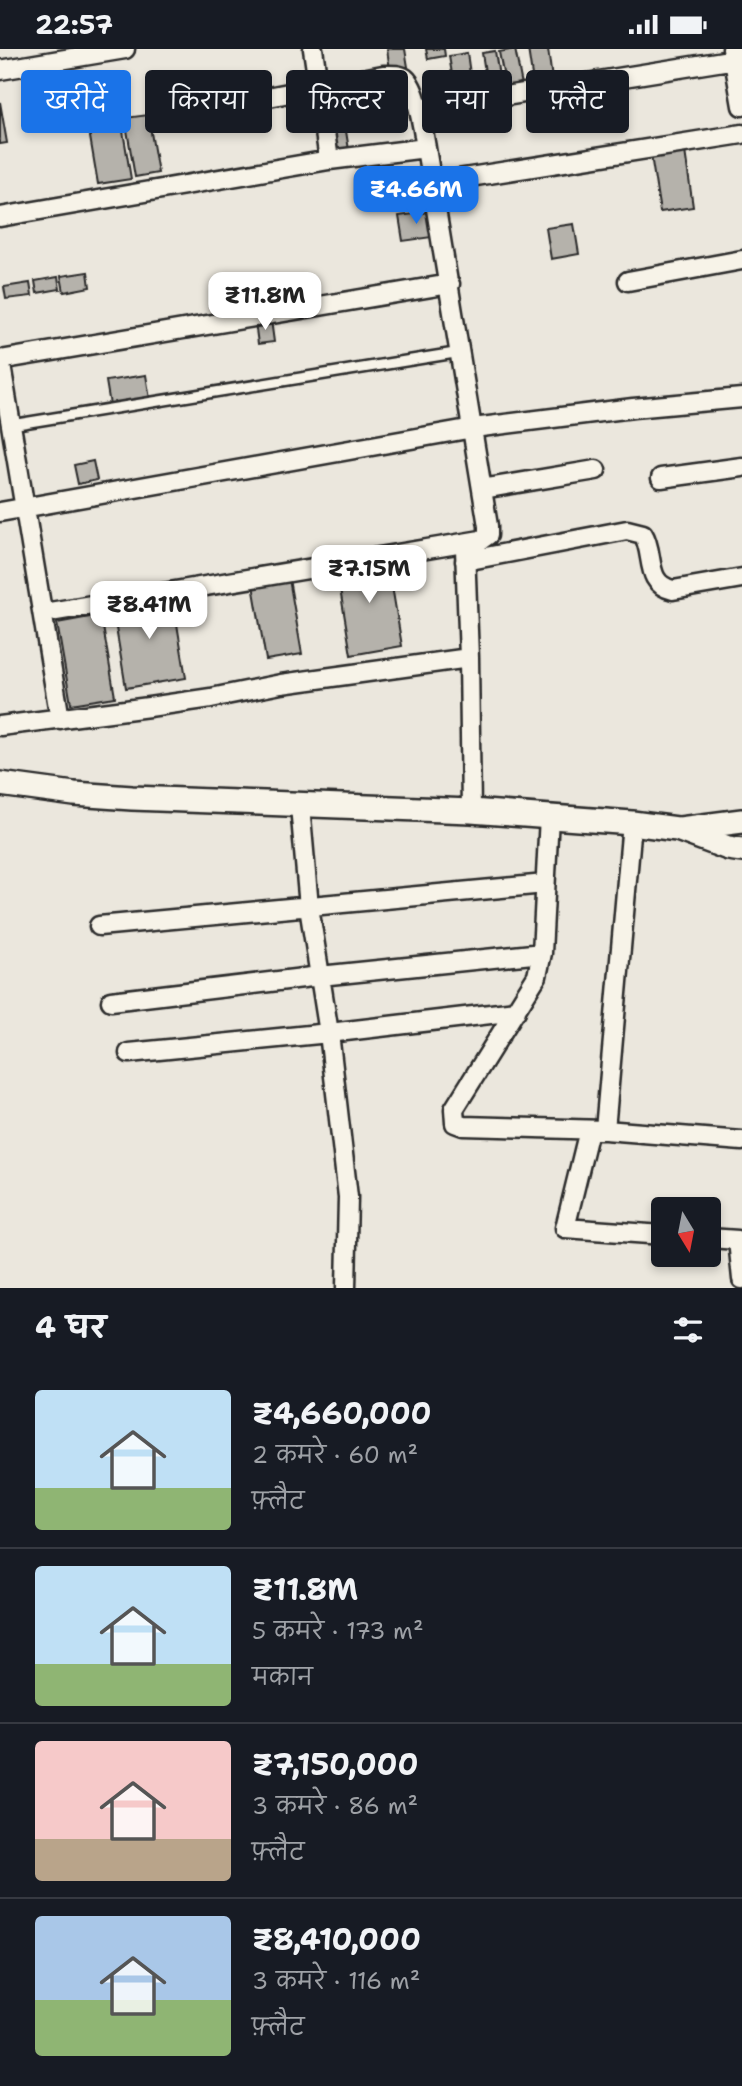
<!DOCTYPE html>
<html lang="hi">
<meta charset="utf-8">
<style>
body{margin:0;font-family:"Shantell Sans","Playpen Sans Deva",sans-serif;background:#20242c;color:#f1f3f6;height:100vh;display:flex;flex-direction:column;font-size:26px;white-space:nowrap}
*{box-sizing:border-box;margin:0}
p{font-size:23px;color:#9ea1a6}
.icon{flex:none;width:38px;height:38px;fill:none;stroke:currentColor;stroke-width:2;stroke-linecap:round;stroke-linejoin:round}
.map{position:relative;height:1239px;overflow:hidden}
.details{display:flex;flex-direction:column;background:#171b24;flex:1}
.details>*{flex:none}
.guide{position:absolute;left:21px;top:21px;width:700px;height:63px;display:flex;gap:14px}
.needle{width:46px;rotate:170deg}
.controls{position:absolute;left:651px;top:1148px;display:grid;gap:14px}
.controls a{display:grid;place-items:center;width:70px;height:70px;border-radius:7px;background:#171b24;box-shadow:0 4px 10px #0003;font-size:35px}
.price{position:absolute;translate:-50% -60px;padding:0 16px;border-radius:14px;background:#fff;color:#222;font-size:23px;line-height:46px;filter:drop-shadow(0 2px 4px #0008)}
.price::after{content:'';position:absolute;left:50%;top:42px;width:21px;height:16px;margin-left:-10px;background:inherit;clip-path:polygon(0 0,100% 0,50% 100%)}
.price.on{background:#1a73e8;color:#fff}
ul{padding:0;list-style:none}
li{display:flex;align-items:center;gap:21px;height:175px;padding:0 35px}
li+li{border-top:2px solid #363941}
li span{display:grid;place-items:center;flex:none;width:196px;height:140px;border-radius:7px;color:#555}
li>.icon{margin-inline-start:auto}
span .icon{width:84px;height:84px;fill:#fffc;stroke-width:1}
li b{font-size:30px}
h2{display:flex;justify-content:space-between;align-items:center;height:84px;padding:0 35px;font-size:30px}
.chip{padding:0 24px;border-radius:7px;background:#171b24;box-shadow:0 4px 10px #0003;font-size:24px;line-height:63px}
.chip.on{background:#1a73e8;color:#fff}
.status{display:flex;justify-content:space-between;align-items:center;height:49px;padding:0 35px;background:#171b24;direction:ltr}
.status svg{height:19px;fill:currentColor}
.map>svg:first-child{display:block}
.building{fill:#b5b2ab;stroke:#2b2b2b;stroke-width:2}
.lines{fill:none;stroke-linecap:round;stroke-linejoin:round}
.service-casing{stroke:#2b2b2b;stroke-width:14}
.minor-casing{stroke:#2b2b2b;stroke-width:23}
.tertiary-casing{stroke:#2b2b2b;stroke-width:28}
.service{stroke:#f7f3e8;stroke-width:9}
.minor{stroke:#f7f3e8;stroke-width:18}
.tertiary{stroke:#f7f3e8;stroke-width:23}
</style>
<div class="status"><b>22:57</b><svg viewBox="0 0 49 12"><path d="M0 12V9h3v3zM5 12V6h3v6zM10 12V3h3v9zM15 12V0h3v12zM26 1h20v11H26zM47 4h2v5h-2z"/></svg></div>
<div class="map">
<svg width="742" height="1239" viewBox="0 0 742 1239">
<rect width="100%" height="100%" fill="#ebe7dd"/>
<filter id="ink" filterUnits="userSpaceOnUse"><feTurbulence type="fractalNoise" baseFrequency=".0143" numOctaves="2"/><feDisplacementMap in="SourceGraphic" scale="14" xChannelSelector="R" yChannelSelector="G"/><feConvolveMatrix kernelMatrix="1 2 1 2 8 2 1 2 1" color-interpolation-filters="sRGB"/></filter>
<g filter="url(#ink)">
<path class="building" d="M 387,0 L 405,0 L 408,18 L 390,21 Z
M 426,0 L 444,0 L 445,7 L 428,10 Z
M 515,0 L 522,36 L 506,39 L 499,3 Z
M 528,0 L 548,0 L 552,30 L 533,33 Z
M 495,2 L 501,40 L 488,42 L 482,4 Z
M 467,4 L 473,46 L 456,49 L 449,7 Z
M 113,30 L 118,63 L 104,65 L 98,33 Z
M 621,31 L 627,60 L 594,66 L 589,37 Z
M 339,38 L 349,101 L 336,103 L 326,40 Z
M 0,53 L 7,94 L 0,95 Z
M 148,66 L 158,124 L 135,128 L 125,69 Z
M 121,70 L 131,130 L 98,135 L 88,76 Z
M 684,95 L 693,158 L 660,163 L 650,100 Z
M 428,163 L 432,188 L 403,192 L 399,167 Z
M 574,175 L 579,205 L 551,210 L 546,179 Z
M 88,223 L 90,238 L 64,243 L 61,227 Z
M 58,228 L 60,240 L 37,244 L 35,232 Z
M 30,234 L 32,247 L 6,250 L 4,238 Z
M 271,271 L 274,293 L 258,295 L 255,273 Z
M 146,326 L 150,350 L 110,356 L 106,332 Z
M 93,412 L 97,431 L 78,435 L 74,416 Z
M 387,507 L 402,597 L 351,606 L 336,516 Z
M 289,530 L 302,605 L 266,611 L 253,536 Z
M 172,545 L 186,629 L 126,639 L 112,555 Z
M 101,566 L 115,648 L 71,655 L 57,574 Z"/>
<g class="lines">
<g class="service-casing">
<path id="service" d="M 11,376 L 461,303"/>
</g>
<g class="minor-casing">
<path id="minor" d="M 313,0 L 329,111
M 732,0 L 742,57
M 0,21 L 125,0
M 216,58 L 383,26 C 390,26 399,25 405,29 C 418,40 423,82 426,99
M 419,61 L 742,9
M 432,134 L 742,85
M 0,168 L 329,111 L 426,99 L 488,477 L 488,486 L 481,491 L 44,564
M 628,232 L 742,211
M 0,310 L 60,670
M 0,311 L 450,235
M 661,429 L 742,418
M 482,440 L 596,421
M 0,463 L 473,379 L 633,359 L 742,349
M 465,500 L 469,609 L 471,762
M 465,512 L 627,481 L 643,485 C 655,504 644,535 673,541 L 742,529
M 0,677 L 149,658 L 211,649 L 281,635 L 469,609
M 300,757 L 309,858 L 329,984 L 348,1148 L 346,1239
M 549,767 L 542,904 L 537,927 L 454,1060 L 455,1074 L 463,1077 L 605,1081 L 632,774
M 99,877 L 545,835
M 111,952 L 320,927 L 542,904
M 129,1004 L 329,984 L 516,962
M 589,1081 L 565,1179 L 663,1186
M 605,1081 L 742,1092
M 709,1189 L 738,1191 L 742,1230"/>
</g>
<g class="tertiary-casing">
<path id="tertiary" d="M 0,735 L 74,745 L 132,749 L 471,762 L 632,774 L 677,780 L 728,799 L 742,801
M 680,780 L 742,772"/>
</g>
<use href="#service" class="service"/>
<use href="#minor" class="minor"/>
<use href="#tertiary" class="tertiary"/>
</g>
</g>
</svg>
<div class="controls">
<a><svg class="needle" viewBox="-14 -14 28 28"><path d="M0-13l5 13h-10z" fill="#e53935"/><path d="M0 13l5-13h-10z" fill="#9ea1a6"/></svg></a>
</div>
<b class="price on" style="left:416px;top:177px">₹4.66M</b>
<b class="price" style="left:265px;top:283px">₹11.8M</b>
<b class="price" style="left:369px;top:556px">₹7.15M</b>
<b class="price" style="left:149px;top:592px">₹8.41M</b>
<div class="guide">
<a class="chip on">खरीदें</a>
<a class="chip">किराया</a>
<a class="chip">फ़िल्टर</a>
<a class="chip">नया</a>
<a class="chip">फ़्लैट</a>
</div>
</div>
<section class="details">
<h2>4 घर<svg class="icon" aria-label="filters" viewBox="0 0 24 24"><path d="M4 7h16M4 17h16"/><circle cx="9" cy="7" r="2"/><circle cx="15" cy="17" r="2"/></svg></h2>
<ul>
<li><span style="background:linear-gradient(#bfe0f5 70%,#8fb573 0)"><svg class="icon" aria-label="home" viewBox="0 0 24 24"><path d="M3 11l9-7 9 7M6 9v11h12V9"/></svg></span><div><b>₹4,660,000</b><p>2 कमरे · 60 m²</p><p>फ़्लैट</p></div></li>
<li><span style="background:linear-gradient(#bfe0f5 70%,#8fb573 0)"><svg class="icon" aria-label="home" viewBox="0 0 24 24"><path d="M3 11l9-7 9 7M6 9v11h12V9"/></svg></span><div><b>₹11.8M</b><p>5 कमरे · 173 m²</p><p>मकान</p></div></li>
<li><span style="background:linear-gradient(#f6c9c9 70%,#b9a48a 0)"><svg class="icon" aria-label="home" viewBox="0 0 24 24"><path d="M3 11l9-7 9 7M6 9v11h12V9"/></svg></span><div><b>₹7,150,000</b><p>3 कमरे · 86 m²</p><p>फ़्लैट</p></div></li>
<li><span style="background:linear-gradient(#a9c7e8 60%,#8fb573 0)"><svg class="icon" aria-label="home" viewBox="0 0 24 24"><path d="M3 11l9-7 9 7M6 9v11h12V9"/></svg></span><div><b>₹8,410,000</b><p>3 कमरे · 116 m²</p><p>फ़्लैट</p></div></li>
</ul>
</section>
